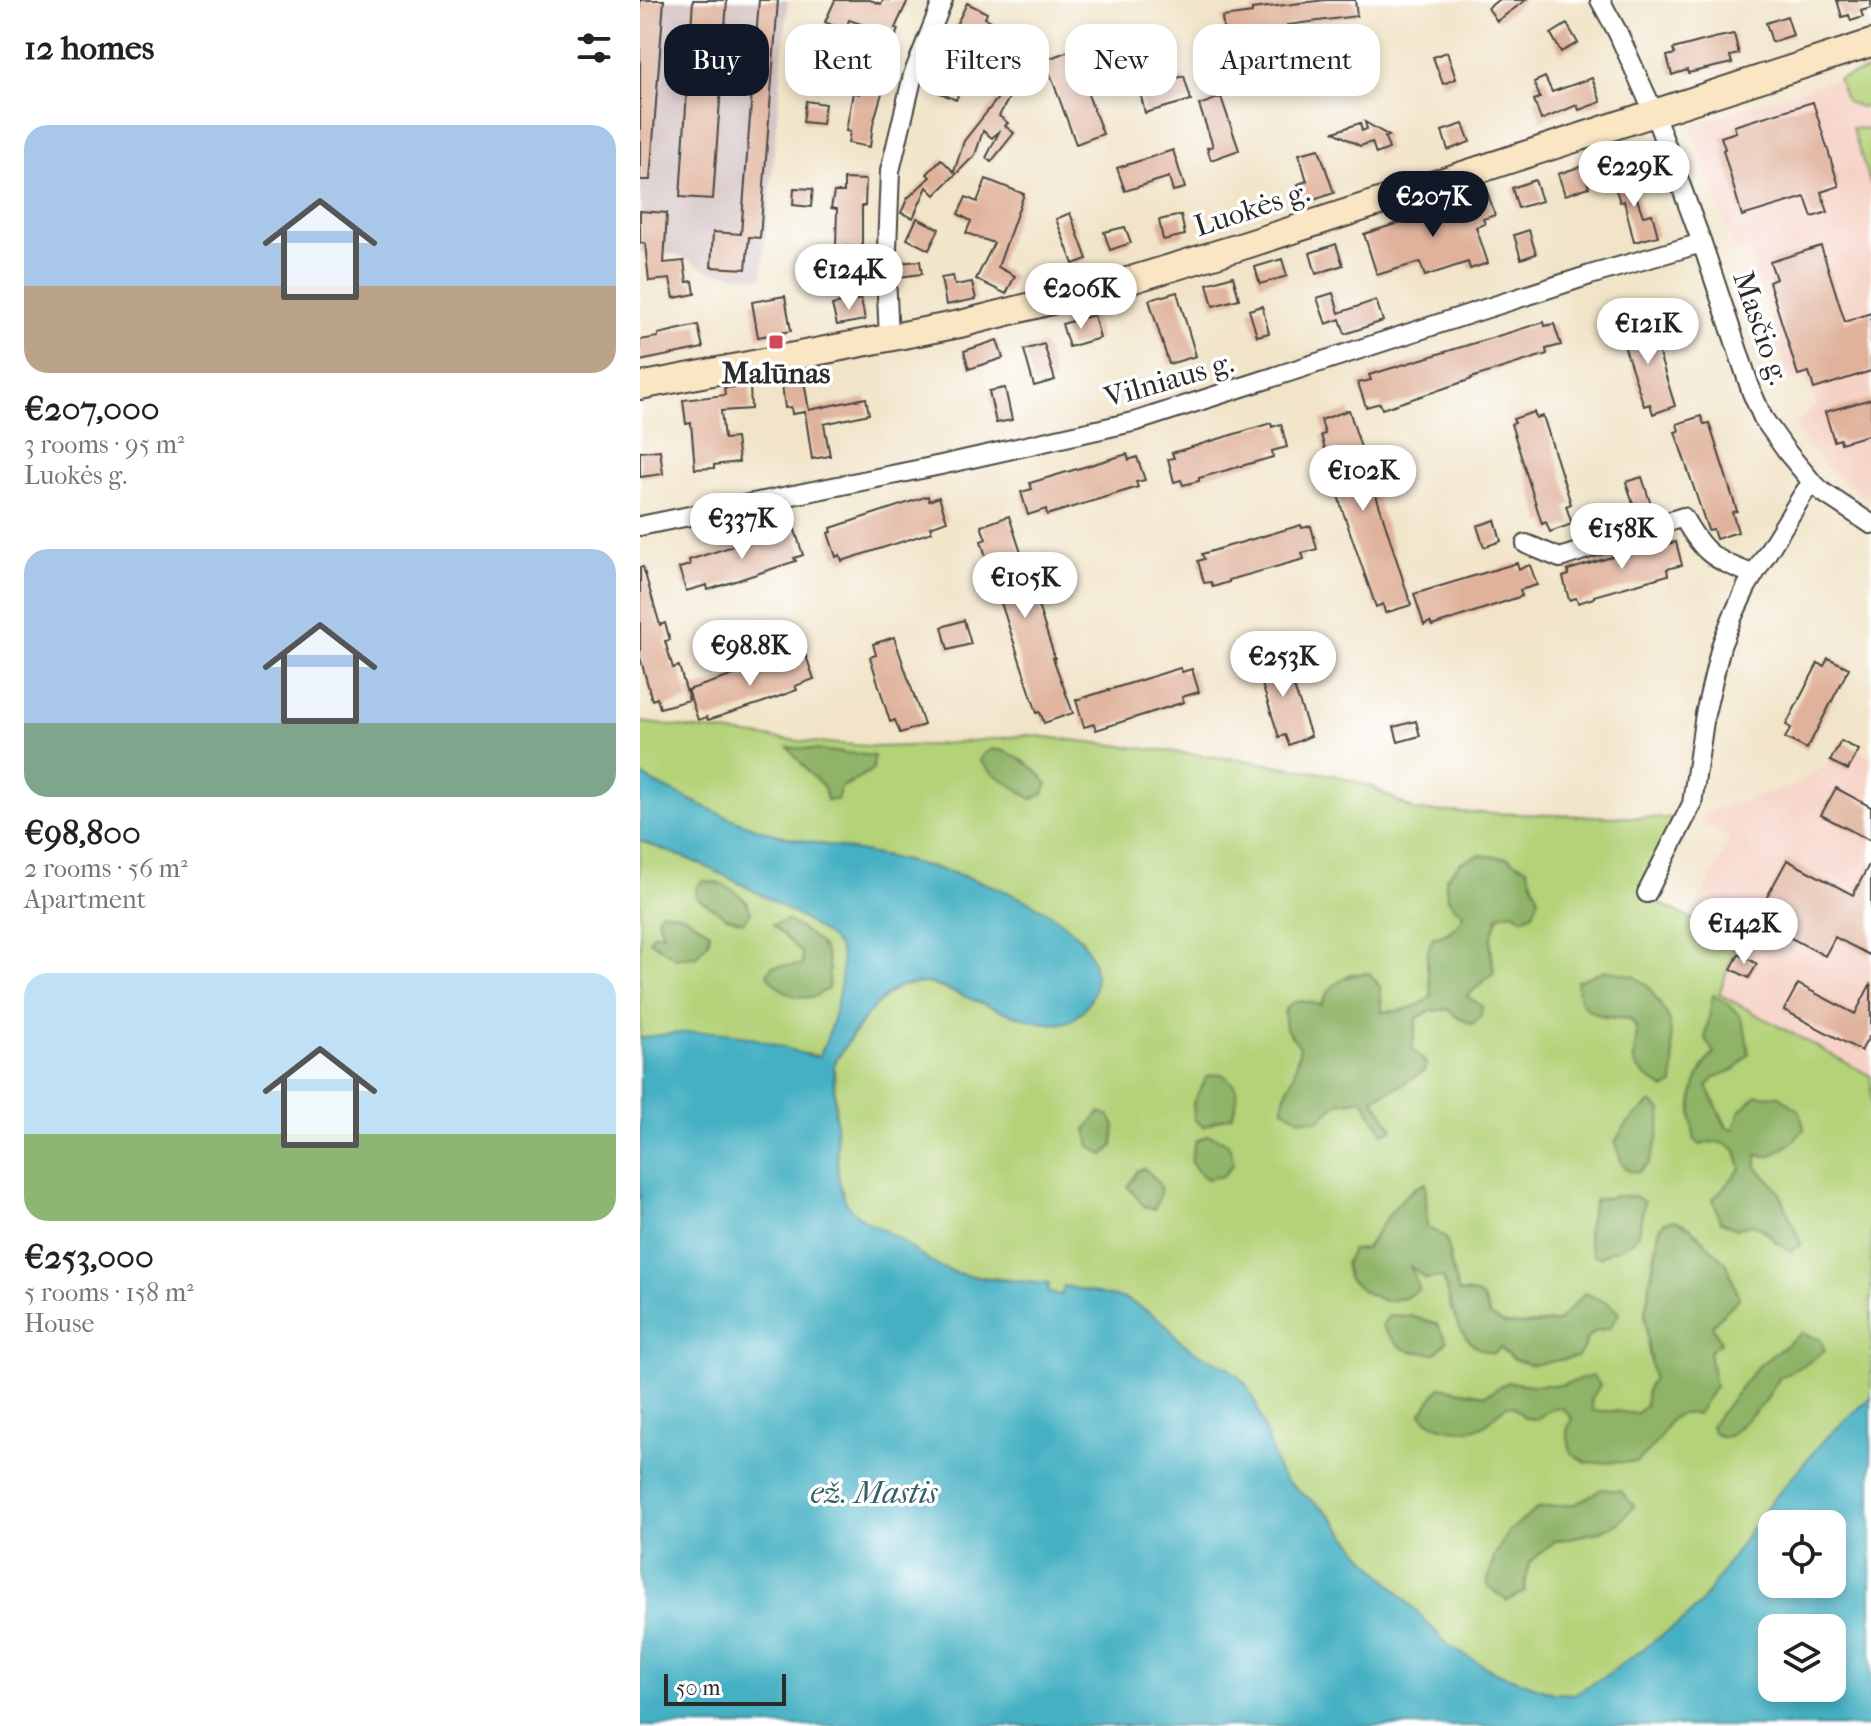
<!DOCTYPE html>
<meta charset="utf-8">
<style>
body{margin:0;font-family:"IM FELL French Canon",serif;background:#f6f6f6;color:#222;height:100vh;display:flex;flex-direction:column;font-size:30px;white-space:nowrap}
*{box-sizing:border-box;margin:0}
p{font-size:26px;color:#767676}
.icon{flex:none;width:44px;height:44px;fill:none;stroke:currentColor;stroke-width:2;stroke-linecap:round;stroke-linejoin:round}
.map{position:relative;flex:1;overflow:hidden}
.drawer{display:flex;flex-direction:column;background:#fff;width:640px}
.drawer>*{flex:none}
.hud{position:absolute;left:24px;top:24px;width:760px;height:72px;display:flex;gap:16px}
.buttons{position:absolute;left:1118px;top:1510px;display:grid;gap:16px}
.buttons a{display:grid;place-items:center;width:88px;height:88px;border-radius:16px;background:#fff;box-shadow:0 4px 12px #0003;font-size:40px}
.scale{position:absolute;left:24px;bottom:20px;width:122px;box-sizing:border-box;padding-left:8px;border:4px solid #2b2b2b;border-top:0;font-size:22px;line-height:28px;white-space:nowrap;color:#2b2b2b;-webkit-text-stroke:6px #fff;paint-order:stroke}
.price{position:absolute;translate:-50% -68px;padding:0 18px;border-radius:28px;background:#fff;color:#222;font-size:26px;line-height:52px;filter:drop-shadow(0 2px 4px #0008)}
.price::after{content:'';position:absolute;left:50%;top:48px;width:24px;height:18px;margin-left:-12px;background:inherit;clip-path:polygon(0 0,100% 0,50% 100%)}
.price.selected{background:#111827;color:#fff}
ul{padding:0;list-style:none}
li{display:grid;align-content:center;gap:16px;height:424px;padding:0 24px}
li span{display:grid;place-items:center;height:248px;border-radius:24px;color:#555}
li>.icon{margin-inline-start:auto}
span .icon{width:144px;height:144px;fill:#fffc;stroke-width:1}
li b{font-size:34px}
h2{display:flex;justify-content:space-between;align-items:center;height:96px;padding:0 24px;font-size:34px}
.pill{padding:0 28px;border-radius:24px;background:#fff;box-shadow:0 4px 12px #0003;font-size:28px;line-height:72px}
.pill.selected{background:#111827;color:#fff}
main{display:flex;flex:1;min-height:0}
.map>svg:first-child{display:block}
.built{fill:#f6d1c5}
.industrial{fill:#d1bfbf}
.green{fill:#b4d278;stroke:#707e52;stroke-width:2;fill-rule:evenodd}
.forest{fill:#8fb468;stroke:#5d704a;stroke-width:2}
.water{fill:#45b0c3;stroke:#386e77;stroke-width:2;fill-rule:evenodd}
.building{fill:#e0b29b}
.lines{fill:none;stroke-linecap:round;stroke-linejoin:round}
.minor-casing{stroke:#494743;stroke-width:22}
.secondary-casing{stroke:#494743;stroke-width:30}
.minor{stroke:#fff;stroke-width:18}
.secondary{stroke:#fbe6c4;stroke-width:26}
.poi-dot{fill:#d1495b;stroke:#fff;stroke-width:3}
.labels{text-anchor:middle;dominant-baseline:central;stroke-width:7;stroke-linejoin:round;paint-order:stroke}
.street-label{font-size:30px;fill:#2b2b2b;stroke:#fff}
.poi-label{font-size:30px;font-weight:bold;fill:#2b2b2b;stroke:#fff}
.water-label{font-size:32px;font-style:italic;fill:#356068;stroke:#fff}
</style>
<main>
<section class="drawer">
<h2>12 homes<svg class="icon" aria-label="filters" viewBox="0 0 24 24"><path d="M4 7h16M4 17h16"/><circle cx="9" cy="7" r="2"/><circle cx="15" cy="17" r="2"/></svg></h2>
<ul>
<li><span style="background:linear-gradient(#a9c7e8 65%,#b9a48a 0)"><svg class="icon" aria-label="home" viewBox="0 0 24 24"><path d="M3 11l9-7 9 7M6 9v11h12V9"/></svg></span><div><b>€207,000</b><p>3 rooms · 95 m²</p><p>Luokės g.</p></div></li>
<li><span style="background:linear-gradient(#a9c7e8 70%,#7fa58c 0)"><svg class="icon" aria-label="home" viewBox="0 0 24 24"><path d="M3 11l9-7 9 7M6 9v11h12V9"/></svg></span><div><b>€98,800</b><p>2 rooms · 56 m²</p><p>Apartment</p></div></li>
<li><span style="background:linear-gradient(#bfe0f5 65%,#8fb573 0)"><svg class="icon" aria-label="home" viewBox="0 0 24 24"><path d="M3 11l9-7 9 7M6 9v11h12V9"/></svg></span><div><b>€253,000</b><p>5 rooms · 158 m²</p><p>House</p></div></li>
</ul>
</section>
<div class="map">
<svg width="1231" height="1726" viewBox="0 0 1231 1726">
<rect width="100%" height="100%" fill="#fff"/>
<filter id="ink" filterUnits="userSpaceOnUse"><feTurbulence type="fractalNoise" baseFrequency=".0125" numOctaves="2"/><feDisplacementMap in="SourceGraphic" scale="16" xChannelSelector="R" yChannelSelector="G"/><feConvolveMatrix kernelMatrix="1 2 1 2 8 2 1 2 1" color-interpolation-filters="sRGB"/></filter>
<filter id="wash" filterUnits="userSpaceOnUse"><feTurbulence type="fractalNoise" baseFrequency=".006" numOctaves="4" result="noise"/><feDisplacementMap in="SourceGraphic" scale="32" xChannelSelector="R" yChannelSelector="G"/><feGaussianBlur stdDeviation="1.8" result="paint"/><feColorMatrix in="noise" values="0 0 0 0 0 0 0 0 0 0 0 0 0 0 0 0 0 1.4 0 .05"/><feComposite in="paint" operator="in"/></filter>
<g filter="url(#wash)">
<rect width="100%" height="100%" fill="#f1e4c8"/>
<path class="built" d="M 1198,79 L 1208,102 L 1220,106 L 1231,106 L 1231,494 L 1222,496 L 1198,478 L 1182,462 L 1167,446 L 1153,426 L 1177,404 L 1166,379 L 1151,382 L 1108,251 L 1095,254 L 1050,125 Z
M 1201,741 L 1231,757 L 1231,1076 L 1079,993 L 1097,942 L 1050,919 L 1090,839 L 1060,823 L 1065,813 L 1157,784 L 1190,761 Z"/>
<path class="industrial" d="M 0,0 L 148,0 L 122,278 L 72,272 L 35,254 L 0,253 Z"/>
<path class="green" d="M 1231,69 L 1231,106 L 1220,107 L 1207,102 L 1198,79 Z
M 1212,128 L 1231,129 L 1231,186 Z
M 0,722 L 159,741 L 241,747 L 293,745 L 389,735 L 611,761 L 693,775 L 732,787 L 776,811 L 1051,819 L 1011,899 L 1097,942 L 1079,994 L 1231,1076 L 1231,1397 L 1184,1440 L 1125,1509 L 1060,1604 L 1045,1619 L 965,1676 L 934,1694 L 913,1693 L 855,1672 L 809,1646 L 724,1556 L 688,1513 L 646,1481 L 638,1471 L 616,1404 L 589,1368 L 555,1352 L 538,1339 L 526,1324 L 508,1311 L 485,1299 L 424,1286 L 422,1295 L 408,1293 L 409,1284 L 324,1275 L 302,1268 L 284,1258 L 258,1238 L 225,1221 L 210,1209 L 203,1196 L 198,1176 L 194,1064 L 229,1011 L 258,987 L 286,983 L 401,1022 L 422,1023 L 431,1020 L 444,941 C 364,867 244,859 143,836 C 98,825 56,802 14,783 L 0,774 ZM 149,748 L 233,756 L 210,784 L 201,787 L 187,800 L 184,787 ZM 840,855 L 868,858 L 872,912 L 860,915 L 850,936 L 854,972 L 827,996 L 817,1017 L 808,1009 L 790,1011 L 777,1018 L 772,1050 L 786,1063 L 784,1071 L 759,1086 L 733,1098 L 753,1129 L 743,1133 L 723,1099 L 698,1103 L 644,1097 L 654,1075 L 660,1047 L 682,1005 L 710,974 L 729,973 L 740,987 L 742,1012 C 762,1011 777,1009 792,996 L 787,959 L 804,936 L 821,922 L 823,912 C 806,905 806,894 806,878 L 821,862 ZM 1008,986 L 1029,1018 L 1034,1066 L 993,1059 C 996,1044 1001,1031 990,1019 L 963,1017 ZM 1074,1053 L 1096,1069 L 1076,1077 L 1067,1086 L 1087,1127 L 1094,1129 L 1117,1154 L 1116,1166 L 1139,1191 L 1161,1244 L 1136,1242 C 1121,1225 1094,1213 1073,1199 L 1101,1169 L 1096,1150 C 1083,1141 1075,1140 1061,1145 L 1055,1140 C 1049,1111 1053,1076 1074,1053 ZM 786,1184 L 787,1228 C 812,1237 807,1242 811,1265 C 813,1274 816,1283 818,1292 C 840,1294 844,1292 849,1315 L 864,1324 L 881,1325 L 917,1322 L 970,1328 L 956,1331 L 946,1339 L 875,1360 L 811,1310 L 803,1277 L 769,1265 L 779,1289 L 712,1250 L 725,1249 L 752,1211 L 773,1189 ZM 1024,1222 L 1099,1298 L 1071,1325 L 1069,1351 L 1042,1413 L 1030,1419 L 1015,1444 L 947,1463 L 931,1453 L 927,1431 L 932,1418 L 922,1408 L 912,1408 L 885,1418 L 873,1405 L 865,1406 L 856,1414 L 781,1413 L 800,1387 L 845,1395 L 868,1382 L 891,1385 L 921,1385 L 953,1377 L 951,1400 L 953,1411 L 975,1411 L 996,1415 L 1005,1406 L 1007,1389 L 1013,1377 L 1008,1346 L 1005,1313 L 1019,1230 ZM 946,1231 L 991,1242 L 974,1249 L 960,1257 ZM 1161,1333 L 1169,1362 L 1140,1377 L 1124,1403 L 1089,1436 ZM 962,1489 L 958,1532 L 915,1541 L 889,1562 L 884,1592 L 867,1600 L 898,1508 L 935,1504 Z
M 0,841 C 19,848 39,855 58,863 C 83,874 190,928 199,949 C 209,970 190,1036 179,1056 L 33,1033 L 0,1038 ZM 75,882 L 93,891 L 108,902 L 103,921 L 87,917 L 56,897 ZM 133,925 L 190,970 L 132,966 L 162,966 L 162,953 Z"/>
<path class="forest" d="M 148,747 L 234,756 L 233,770 L 201,787 L 197,800 L 187,800 L 184,787 L 170,774 Z
M 352,749 C 373,750 396,768 408,784 L 403,794 L 392,799 L 351,772 L 340,761 L 343,754 Z
M 839,855 L 868,858 L 887,868 L 899,899 L 893,913 L 883,918 L 872,912 L 859,915 C 849,940 849,945 854,972 L 827,996 L 842,1006 L 841,1016 L 832,1024 L 817,1017 L 808,1009 L 790,1011 L 777,1018 L 772,1049 L 786,1063 L 784,1071 L 759,1086 L 733,1098 L 753,1129 L 743,1133 L 723,1099 L 698,1103 L 680,1120 L 660,1119 L 643,1109 L 644,1097 L 654,1075 L 660,1047 L 646,1029 L 644,1011 C 655,996 666,1001 681,1005 C 691,982 705,975 729,973 L 740,987 L 742,1012 C 762,1011 777,1009 792,996 C 788,974 783,958 793,937 C 808,936 819,927 823,913 C 807,904 806,895 806,878 L 821,862 Z
M 62,881 C 81,882 105,892 111,912 L 103,922 L 87,917 L 56,897 L 56,888 Z
M 22,911 L 43,915 L 70,932 L 68,942 L 56,956 L 36,958 L 9,940 L 15,933 L 23,934 L 17,917 Z
M 147,920 C 180,942 193,946 188,989 C 183,991 176,997 171,997 C 153,1000 135,987 127,974 L 132,966 L 162,965 L 162,953 L 133,925 Z
M 965,970 L 994,976 L 1008,986 L 1029,1018 L 1034,1066 L 1033,1084 L 1025,1089 C 1016,1083 1005,1077 998,1069 C 987,1053 1005,1035 991,1019 C 974,1016 951,1019 941,1001 C 938,996 938,987 937,981 Z
M 1073,995 C 1104,1012 1104,1020 1109,1054 L 1096,1069 L 1076,1077 L 1067,1086 L 1086,1127 L 1094,1129 L 1100,1111 L 1117,1095 L 1140,1096 L 1160,1111 L 1164,1129 L 1153,1142 L 1131,1156 L 1117,1155 L 1117,1167 L 1139,1191 L 1161,1244 L 1151,1251 L 1136,1242 L 1124,1229 L 1112,1224 L 1096,1229 L 1080,1221 L 1073,1199 L 1101,1169 L 1096,1150 C 1083,1141 1075,1140 1060,1145 L 1055,1140 C 1048,1107 1051,1079 1074,1053 L 1065,1039 Z
M 582,1074 C 600,1086 601,1097 591,1116 L 575,1121 L 564,1127 L 554,1119 L 553,1103 L 567,1076 Z
M 1011,1102 L 1022,1111 L 1017,1141 L 1009,1163 L 999,1172 L 989,1171 L 982,1163 L 975,1142 L 985,1126 Z
M 460,1112 L 470,1116 L 475,1127 L 473,1146 L 464,1155 L 450,1146 L 446,1130 Z
M 568,1135 C 588,1141 591,1142 593,1164 L 583,1176 L 567,1179 C 549,1165 548,1162 556,1141 Z
M 505,1169 C 522,1184 525,1188 514,1209 L 505,1207 L 488,1187 L 498,1170 Z
M 785,1183 L 787,1228 C 813,1238 806,1240 811,1264 C 813,1274 816,1283 818,1292 C 840,1294 843,1292 849,1315 L 864,1324 L 881,1325 L 917,1322 L 945,1293 L 968,1303 L 979,1313 L 970,1328 L 956,1331 L 946,1339 L 945,1346 L 937,1357 L 891,1365 L 875,1360 L 860,1348 L 853,1353 C 818,1347 811,1306 803,1277 L 786,1279 L 770,1266 L 779,1289 L 765,1298 L 745,1301 L 724,1292 L 708,1278 L 705,1264 L 712,1250 L 726,1249 C 742,1225 758,1195 785,1183 Z
M 975,1196 L 996,1197 L 1004,1202 C 1001,1214 1002,1233 992,1242 C 986,1246 968,1252 960,1257 L 954,1255 C 943,1236 949,1221 955,1200 Z
M 1035,1220 L 1050,1227 L 1087,1264 L 1099,1298 L 1072,1325 L 1081,1342 L 1069,1352 L 1075,1386 L 1057,1414 C 1025,1411 1031,1424 1015,1444 C 1010,1451 1002,1457 997,1462 L 947,1463 L 931,1453 L 927,1431 L 932,1418 L 922,1408 L 912,1408 L 897,1419 L 885,1418 L 873,1406 L 866,1406 C 858,1412 850,1423 841,1427 C 822,1433 792,1430 781,1413 L 800,1387 L 845,1395 L 868,1382 L 891,1385 L 921,1385 L 953,1376 L 960,1385 L 951,1400 L 953,1411 L 975,1411 L 996,1414 L 1005,1406 L 1007,1389 L 1013,1377 L 1008,1346 L 1005,1313 L 1020,1230 L 1024,1222 Z
M 749,1315 L 770,1316 L 797,1324 L 807,1341 L 796,1353 C 765,1352 761,1352 742,1326 Z
M 1161,1333 L 1180,1339 L 1185,1350 L 1169,1362 L 1140,1377 L 1124,1403 L 1089,1436 L 1083,1437 L 1073,1433 L 1071,1425 L 1117,1367 Z
M 962,1489 L 981,1491 L 994,1506 L 979,1523 L 958,1532 L 915,1541 L 889,1563 L 884,1592 L 867,1601 L 847,1585 L 854,1557 L 868,1532 L 898,1508 L 935,1504 Z"/>
<path class="water" d="M 0,774 L 14,783 C 56,802 98,825 142,836 C 216,853 441,880 455,971 C 457,983 454,995 447,1005 C 442,1013 433,1021 423,1023 C 398,1028 338,1002 314,992 C 305,989 294,983 285,983 C 278,983 268,984 261,986 C 241,992 212,1034 201,1052 C 199,1055 196,1058 195,1062 C 191,1072 196,1115 196,1128 C 197,1151 195,1178 205,1200 C 215,1219 234,1224 252,1235 C 270,1245 283,1260 302,1268 C 333,1281 376,1280 409,1284 L 408,1293 L 422,1295 L 424,1286 L 485,1299 L 508,1311 L 526,1324 L 538,1339 L 555,1352 L 589,1368 L 606,1384 L 616,1404 L 638,1471 L 646,1481 L 688,1513 L 724,1556 L 809,1646 L 855,1672 L 913,1693 L 934,1694 L 965,1676 L 1045,1619 L 1060,1604 L 1125,1509 L 1184,1440 L 1231,1397 L 1231,1726 L 0,1726 L 0,1038 C 25,1034 50,1031 75,1032 C 108,1034 142,1047 173,1057 L 179,1056 C 190,1037 209,970 199,949 C 190,928 83,874 58,863 C 39,855 19,848 0,841 ZM 1132,1524 L 1192,1524 L 1192,1584 L 1132,1584 ZM 1132,1628 L 1192,1628 L 1192,1688 L 1132,1688 Z"/>
<g id="blocks">
<path class="building" d="M 0,0 L 24,0 L 10,180 L 0,180 Z
M 53,0 L 87,0 L 73,199 L 40,197 Z
M 119,0 L 138,0 L 120,238 L 109,237 L 106,269 L 71,267 L 73,232 L 101,234 Z
M 195,0 L 230,0 L 241,4 L 243,0 L 268,0 L 255,28 L 258,29 L 250,53 L 230,46 L 236,29 L 209,20 L 205,31 L 185,22 Z
M 685,0 L 715,0 L 717,16 L 647,25 L 648,40 L 621,43 L 621,47 L 586,52 L 582,17 L 612,13 L 612,9 Z
M 858,0 L 886,0 L 857,21 L 848,8 Z
M 1197,0 L 1231,0 L 1231,8 L 1221,11 L 1223,17 L 1211,21 L 1209,15 L 1202,17 Z
M 327,3 L 347,13 L 345,18 L 353,22 L 352,26 L 377,38 L 361,76 L 340,66 L 351,44 L 315,27 Z
M 1147,16 L 1153,35 L 1132,42 L 1126,23 Z
M 927,24 L 938,43 L 921,52 L 911,34 Z
M 1094,34 L 1099,54 L 1090,56 L 1092,63 L 1048,73 L 1047,70 L 1032,75 L 1027,56 L 1035,54 L 1033,49 L 1074,38 Z
M 431,50 L 463,134 L 436,144 L 405,60 Z
M 807,52 L 816,79 L 803,84 L 793,57 Z
M 581,55 L 588,85 L 576,88 L 569,58 Z
M 310,63 L 328,71 L 316,100 L 293,90 L 302,68 L 307,70 Z
M 356,75 L 376,85 L 359,116 L 368,123 L 365,126 L 374,133 L 351,162 L 346,158 L 360,130 L 352,138 L 343,131 L 335,155 L 295,195 L 287,187 L 273,218 L 261,213 L 268,197 L 269,197 L 290,177 L 287,174 L 301,159 L 314,172 L 324,141 L 361,94 L 349,88 Z
M 544,76 L 551,100 L 505,113 L 499,88 Z
M 905,77 L 912,92 L 952,78 L 961,102 L 939,110 L 937,105 L 901,120 L 894,100 L 900,98 L 894,82 Z
M 223,80 L 244,86 L 233,124 L 230,147 L 208,143 L 210,132 L 206,131 L 213,92 L 219,94 Z
M 581,97 L 599,150 L 571,160 L 567,148 L 573,146 L 559,105 Z
M 166,101 L 185,104 L 182,124 L 163,122 Z
M 1173,102 L 1199,186 L 1181,192 L 1188,212 L 1172,217 L 1165,197 L 1102,216 L 1083,150 L 1085,149 L 1081,137 L 1096,132 L 1094,126 Z
M 725,122 L 749,136 L 745,137 L 749,149 L 736,154 L 732,142 L 720,146 L 694,132 L 720,123 L 722,131 L 727,129 Z
M 823,124 L 830,142 L 808,150 L 802,131 Z
M 679,149 L 694,193 L 665,203 L 658,184 L 667,181 L 659,154 Z
M 533,150 L 545,188 L 533,191 L 529,177 L 485,191 L 477,168 Z
M 942,166 L 949,187 L 925,195 L 918,174 Z
M 987,170 L 1003,216 L 1012,214 L 1018,236 L 994,242 L 984,201 L 980,202 L 971,175 Z
M 204,179 L 226,180 L 225,206 L 222,206 L 222,247 L 196,246 L 197,209 L 191,208 L 194,192 L 204,192 Z
M 346,179 L 384,194 L 358,267 L 375,276 L 366,294 L 336,279 L 354,243 L 326,233 L 331,221 L 318,214 L 326,197 L 337,202 Z
M 895,180 L 902,201 L 878,208 L 872,188 Z
M 154,188 L 173,189 L 171,207 L 153,205 Z
M 848,194 L 855,215 L 843,219 L 845,224 L 836,227 L 848,263 L 830,269 L 828,262 L 785,276 L 780,262 L 737,275 L 724,234 L 768,220 L 768,218 L 798,208 L 798,210 Z
M 0,211 L 27,213 L 24,263 L 44,261 L 47,282 L 53,281 L 55,294 L 34,298 L 30,279 L 9,281 L 5,243 L 0,243 Z
M 430,213 L 447,259 L 433,264 L 416,219 Z
M 541,215 L 545,235 L 523,240 L 519,220 Z
M 277,218 L 299,229 L 289,250 L 267,239 Z
M 485,227 L 491,243 L 470,250 L 464,232 Z
M 889,230 L 896,254 L 881,259 L 874,235 Z
M 696,244 L 703,265 L 676,274 L 670,253 Z
M 1181,246 L 1205,322 L 1231,313 L 1231,371 L 1174,389 L 1169,372 L 1158,375 L 1129,282 L 1136,279 L 1130,262 Z
M 642,259 L 647,276 L 620,284 L 615,267 Z
M 280,261 L 282,274 L 258,277 L 258,263 Z
M 313,276 L 315,285 L 332,282 L 336,299 L 306,305 L 301,278 Z
M 593,276 L 599,299 L 573,306 L 567,284 Z
M 537,292 L 556,356 L 529,364 L 509,300 Z
M 693,293 L 699,313 L 736,300 L 743,321 L 705,334 L 700,319 L 686,324 L 677,298 Z
M 145,296 L 151,331 L 118,337 L 112,302 Z
M 221,299 L 225,320 L 197,325 L 192,305 Z
M 622,306 L 629,333 L 617,336 L 609,310 Z
M 454,315 L 460,338 L 429,347 L 422,324 Z
M 1008,318 L 1035,406 L 1013,414 L 1010,404 L 1004,406 L 982,339 L 988,337 L 985,325 Z
M 904,322 L 905,326 L 914,324 L 921,345 L 906,349 L 907,354 L 831,378 L 832,379 L 742,409 L 740,403 L 726,407 L 718,383 L 731,380 L 729,375 Z
M 58,325 L 63,348 L 0,361 L 0,340 L 18,337 L 18,334 Z
M 357,340 L 363,358 L 329,369 L 324,351 Z
M 404,344 L 415,380 L 394,386 L 384,350 Z
M 164,381 L 169,410 L 226,398 L 229,414 L 184,424 L 190,456 L 172,459 L 165,412 L 152,414 L 151,407 L 145,408 L 142,384 Z
M 110,386 L 111,409 L 81,411 L 84,439 L 96,438 L 99,462 L 74,465 L 74,468 L 55,469 L 51,423 L 46,424 L 43,400 L 85,395 L 84,388 Z
M 365,388 L 372,420 L 356,423 L 349,391 Z
M 1231,399 L 1231,434 L 1201,443 L 1200,439 L 1194,441 L 1185,412 Z
M 709,410 L 771,605 L 745,613 L 743,604 L 736,607 L 702,509 L 681,435 L 685,434 L 681,420 Z
M 894,412 L 896,418 L 903,416 L 931,504 L 926,506 L 932,524 L 910,532 L 906,522 L 902,524 L 871,424 L 875,423 L 873,419 Z
M 1061,416 L 1064,424 L 1069,423 L 1097,511 L 1092,512 L 1098,532 L 1076,539 L 1073,529 L 1068,530 L 1035,432 L 1039,431 L 1037,424 Z
M 631,423 L 632,427 L 641,424 L 647,447 L 632,451 L 633,457 L 559,478 L 559,481 L 543,485 L 541,480 L 534,482 L 528,459 L 534,458 L 532,453 Z
M 20,450 L 23,474 L 0,477 L 0,452 Z
M 487,454 L 489,460 L 497,457 L 505,480 L 496,482 L 498,487 L 407,515 L 406,509 L 388,515 L 381,492 L 392,489 L 390,483 Z
M 1002,477 L 1014,514 L 998,519 L 986,482 Z
M 288,496 L 289,501 L 299,497 L 307,521 L 290,527 L 292,532 L 202,561 L 200,555 L 196,557 L 188,533 L 192,532 L 191,528 Z
M 369,516 L 415,658 L 413,658 L 433,713 L 404,723 L 400,712 L 397,713 L 389,689 L 341,541 L 346,539 L 341,526 Z
M 855,520 L 861,541 L 844,547 L 837,526 Z
M 661,525 L 662,528 L 671,526 L 677,549 L 662,553 L 664,559 L 589,580 L 589,582 L 573,587 L 571,582 L 564,583 L 558,561 L 564,559 L 562,554 Z
M 147,529 L 148,532 L 155,530 L 163,555 L 154,558 L 156,561 L 68,590 L 67,585 L 46,591 L 39,568 L 50,565 L 49,560 Z
M 1026,541 L 1027,544 L 1036,542 L 1042,565 L 1027,569 L 1028,575 L 954,596 L 954,598 L 938,603 L 936,598 L 929,600 L 923,577 L 929,575 L 928,570 Z
M 877,563 L 879,569 L 890,565 L 897,585 L 880,590 L 882,596 L 792,626 L 790,622 L 784,625 L 774,594 Z
M 0,567 L 3,567 L 20,625 L 25,623 L 30,640 L 25,641 L 33,668 L 39,666 L 49,700 L 20,708 L 17,698 L 12,700 L 0,657 Z
M 324,620 L 331,644 L 308,650 L 302,627 Z
M 254,637 L 284,725 L 260,733 L 255,720 L 250,722 L 230,657 L 236,655 L 233,644 Z
M 642,652 L 671,736 L 649,745 L 645,735 L 639,737 L 618,672 L 624,670 L 620,660 Z
M 152,656 L 154,660 L 166,656 L 174,679 L 155,686 L 157,690 L 121,703 L 68,720 L 67,717 L 58,720 L 48,690 Z
M 1188,658 L 1209,668 L 1167,749 L 1145,738 L 1151,728 L 1146,725 L 1178,663 L 1184,666 Z
M 540,668 L 542,672 L 552,669 L 559,692 L 542,697 L 544,702 L 456,730 L 454,724 L 444,727 L 436,700 Z
M 776,721 L 780,736 L 758,742 L 754,727 Z
M 1201,741 L 1219,750 L 1208,770 L 1190,761 Z
M 1196,788 L 1231,807 L 1231,841 L 1181,815 Z
M 1147,860 L 1213,895 L 1231,861 L 1231,956 L 1195,937 L 1185,956 L 1115,919 Z
M 1099,954 L 1117,964 L 1109,978 L 1091,969 Z
M 1231,983 L 1231,1033 L 1221,1051 L 1144,1010 L 1158,984 L 1215,1014 Z"/>
</g>
</g>
<g filter="url(#ink)">
<use href="#blocks" fill-opacity="0" stroke="#494743" stroke-width="2"/>
<g class="lines">
<g class="minor-casing">
<path id="minor" d="M 960,0 L 978,33 L 1014,113 L 1062,243 L 1112,393 L 1123,418 L 1147,452 L 1172,482 L 1184,493 L 1231,524
M 249,338 L 246,275 L 250,171 L 273,75 L 303,0
M 0,526 L 301,465 L 497,421 L 950,275 L 1062,243
M 886,544 L 920,558 L 1043,517 C 1065,556 1073,558 1114,575
M 1007,893 L 1052,804 L 1065,714 L 1081,646 L 1092,618 L 1107,586 L 1162,496 L 1172,482"/>
</g>
<g class="secondary-casing">
<path id="secondary" d="M 0,386 L 320,324 L 471,286 L 606,245 L 1231,43"/>
</g>
<use href="#minor" class="minor"/>
<use href="#secondary" class="secondary"/>
</g>
</g>
<rect class="poi-dot" x="128" y="334" width="16" height="16" rx="4"/>
<g class="labels">
<g class="street-label">
<text transform="translate(612 209) rotate(-18)">Luokės g.</text>
<text transform="translate(1121 328) rotate(71)">Masčio g.</text>
<text transform="translate(529 380) rotate(-16)">Vilniaus g.</text>
</g>
<g class="poi-label">
<text x="136" y="373">Malūnas</text>
</g>
<g class="water-label">
<text x="234" y="1492">ež. Mastis</text>
</g>
</g>
</svg>
<div class="buttons">
<a><svg class="icon" aria-label="locate" viewBox="0 0 24 24"><circle cx="12" cy="12" r="6"/><path d="M12 2v4M12 18v4M2 12h4M18 12h4"/></svg></a>
<a><svg class="icon" aria-label="layers" viewBox="0 0 24 24"><path d="M12 4l9 5-9 5-9-5zM3 14l9 5 9-5"/></svg></a>
</div>
<div class="scale">50 m</div>
<b class="price" style="left:994px;top:209px">€229K</b>
<b class="price selected" style="left:793px;top:239px">€207K</b>
<b class="price" style="left:209px;top:312px">€124K</b>
<b class="price" style="left:441px;top:331px">€206K</b>
<b class="price" style="left:1008px;top:366px">€121K</b>
<b class="price" style="left:723px;top:513px">€102K</b>
<b class="price" style="left:102px;top:561px">€337K</b>
<b class="price" style="left:982px;top:571px">€158K</b>
<b class="price" style="left:385px;top:620px">€105K</b>
<b class="price" style="left:110px;top:688px">€98.8K</b>
<b class="price" style="left:643px;top:699px">€253K</b>
<b class="price" style="left:1104px;top:966px">€142K</b>
<div class="hud">
<a class="pill selected">Buy</a>
<a class="pill">Rent</a>
<a class="pill">Filters</a>
<a class="pill">New</a>
<a class="pill">Apartment</a>
</div>
</div>
</main>
